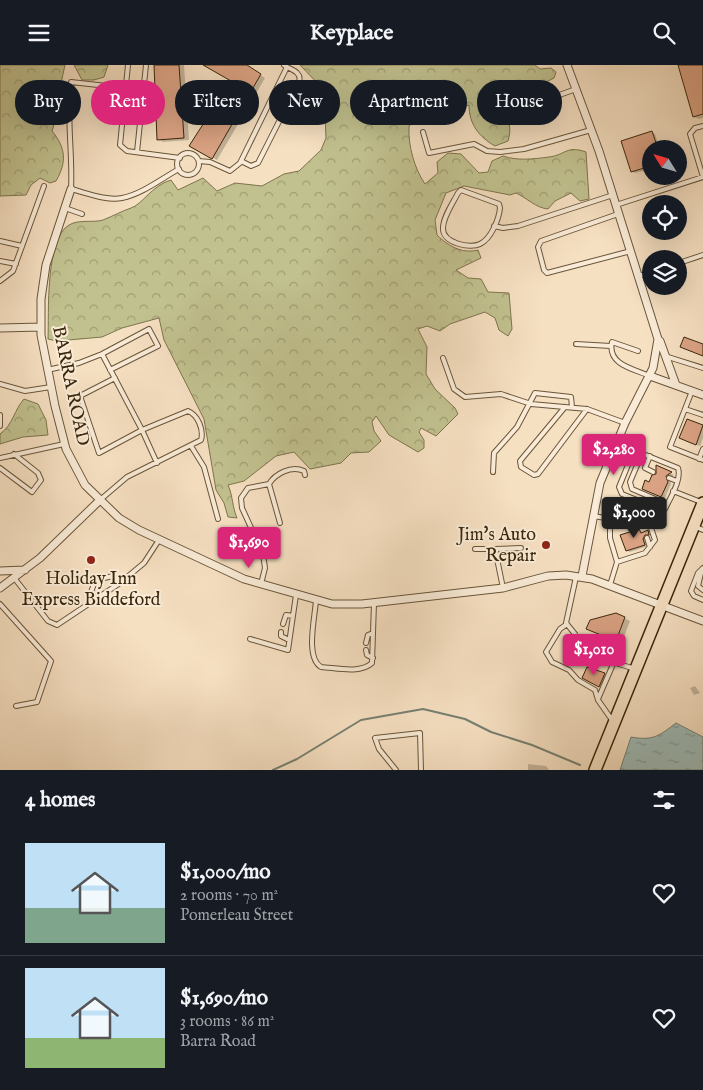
<!DOCTYPE html>
<meta charset="utf-8">
<style>
body{margin:0;font-family:"IM FELL English",serif;background:#20242c;color:#f1f3f6;height:100vh;display:flex;flex-direction:column;font-size:19px;white-space:nowrap}
*{box-sizing:border-box;margin:0}
p{font-size:16px;color:#9ea1a6}
.icon{flex:none;width:28px;height:28px;fill:none;stroke:currentColor;stroke-width:2;stroke-linecap:round;stroke-linejoin:round}
.map{position:relative;height:705px;overflow:hidden}
.details{display:flex;flex-direction:column;background:#171b24;flex:1}
.details>*{flex:none}
.top-card{position:absolute;left:15px;top:15px;width:674px;height:45px;display:flex;gap:10px}
.needle{width:32px;rotate:307deg}
.buttons{position:absolute;left:642px;top:75px;display:grid;gap:10px}
.buttons a{display:grid;place-items:center;width:45px;height:45px;border-radius:50%;background:#171b24;box-shadow:0 5px 20px #0002;font-size:25px}
.price{position:absolute;translate:-50% -42px;padding:0 11px;border-radius:5px;background:#db2777;color:#fff;font-size:16px;line-height:32px;filter:drop-shadow(0 1px 2px #0008)}
.price::after{content:'';position:absolute;left:50%;top:30px;width:15px;height:11px;margin-left:-8px;background:inherit;clip-path:polygon(0 0,100% 0,50% 100%)}
.price.selected{background:#222;color:#fff}
ul{padding:0;list-style:none}
li{display:flex;align-items:center;gap:15px;height:125px;padding:0 25px}
li+li{border-top:1px solid #363941}
li span{display:grid;place-items:center;flex:none;width:140px;height:100px;border-radius:0px;color:#555}
li>.icon{margin-inline-start:auto}
span .icon{width:60px;height:60px;fill:#fffc;stroke-width:1}
li b{font-size:21px}
h2{display:flex;justify-content:space-between;align-items:center;height:60px;padding:0 25px;font-size:21px}
.pill{padding:0 18px;border-radius:22px;background:#171b24;box-shadow:0 5px 20px #0002;font-size:18px;line-height:45px}
.pill.selected{background:#db2777;color:#fff}
header{display:flex;justify-content:space-between;align-items:center;height:65px;padding:0 25px;background:#171b24;font-size:22px;font-weight:700}
.map>svg:first-child{display:block}
.forest{fill:url(#forest-crowns);stroke:#7e744d}
.water{fill:url(#water-ripples);stroke:#768073}
.shadow{fill:#0003}
.lines{fill:none;stroke-linecap:round;stroke-linejoin:round}
.stream{stroke:#768073;stroke-width:2}
.building{fill:#dba384;stroke:#3a270b}
.lane-casing{stroke:#695539;stroke-width:6}
.street-casing{stroke:#695539;stroke-width:9}
.primary-casing{stroke:#3a270b;stroke-width:14}
.lane{stroke:#f9ebd7;stroke-width:4}
.street{stroke:#f9ebd7;stroke-width:7}
.primary{stroke:#f6e0c2;stroke-width:11}
.poi-dot{fill:#8f2418;stroke:#f9ebd7;stroke-width:2}
.labels{text-anchor:middle;dominant-baseline:central;stroke-width:4;stroke-linejoin:round;paint-order:stroke}
.street-label{font-size:18px;fill:#3a270b;stroke:#f9ebd7}
.poi-label{font-size:18px;fill:#3a270b;stroke:#f9ebd7;text-anchor:end}
</style>
<header><svg class="icon" aria-label="menu" viewBox="0 0 24 24"><path d="M4 6h16M4 12h16M4 18h16"/></svg>Keyplace<svg class="icon" aria-label="search" viewBox="0 0 24 24"><circle cx="10" cy="10" r="6"/><path d="M15 15l6 6"/></svg></header>
<div class="map">
<svg width="703" height="705" viewBox="0 0 703 705">
<defs>
<pattern id="forest-crowns" width="20" height="18" patternUnits="userSpaceOnUse" patternTransform="scale(1.25)"><rect width="20" height="18" fill="#c1c18f"/><path d="M2 6a3 3 0 1 1 6 0M12 15a3 3 0 1 1 6 0" fill="none" stroke="#9e9d73"/></pattern>
<pattern id="water-ripples" width="26" height="14" patternUnits="userSpaceOnUse" patternTransform="scale(1.25)"><rect width="26" height="14" fill="#9ebcb9"/><path d="M2 4q2-2 4 0t4 0M15 11q2-2 4 0t4 0" fill="none" stroke="#829995"/></pattern>
</defs>
<rect width="100%" height="100%" fill="#f6e0c2"/>
<filter id="stains"><feTurbulence type="fractalNoise" baseFrequency=".004" numOctaves="4"/><feColorMatrix values="0 0 0 0 .2 0 0 0 0 .09 0 0 0 0 .02 0 0 0 .5 -.17"/></filter>
<radialGradient id="worn" r=".72"><stop offset=".6" stop-color="#630" stop-opacity="0"/><stop offset="1" stop-color="#630" stop-opacity=".3"/></radialGradient>
<path class="forest" d="M 0,0 L 65,0 L 61,18 L 61,37 L 52,66 C 66,83 67,97 56,116 L 50,118 L 40,113 L 31,120 L 26,130 L 0,131 Z
M 74,0 L 108,0 L 104,12 L 94,15 L 82,15 Z
M 300,0 L 535,0 L 540,4 L 551,3 L 556,7 L 554,13 L 513,34 L 503,44 C 509,55 512,63 508,76 L 495,81 C 479,72 469,59 469,40 L 416,55 L 409,61 C 408,80 414,103 425,119 L 438,108 L 437,97 L 448,88 L 461,89 L 479,108 L 488,107 L 492,96 L 503,91 C 517,96 534,94 549,92 C 566,90 566,80 586,87 L 589,134 L 580,136 L 571,128 L 555,136 L 548,144 C 536,143 527,133 516,128 L 510,130 L 464,121 L 446,128 L 435,155 L 437,170 C 448,181 462,189 478,185 L 481,193 L 456,205 L 468,213 L 481,214 L 488,227 L 509,228 L 512,264 L 508,271 L 499,265 L 495,253 L 485,247 L 450,259 L 440,266 L 427,261 L 418,264 L 427,282 L 426,309 L 435,324 L 455,343 L 458,349 L 436,371 L 421,363 L 419,367 L 424,375 L 424,383 L 418,387 L 389,370 L 376,351 L 372,357 L 374,366 L 381,376 L 369,387 L 351,388 L 341,398 L 310,404 L 294,387 L 276,391 L 244,416 L 228,420 C 233,431 232,441 237,453 L 228,452 L 224,438 L 216,425 L 204,354 L 164,275 L 159,253 L 122,263 L 102,272 L 57,276 L 48,274 C 49,249 45,174 69,160 C 79,154 93,158 103,155 C 113,151 122,146 131,143 C 143,139 151,121 171,115 L 178,125 L 203,113 L 217,126 L 235,118 L 262,121 L 284,109 L 299,106 L 321,85 L 326,73 L 325,50 L 316,37 L 322,23 Z
M 24,334 L 38,339 L 46,355 L 48,370 L 23,372 L 0,379 L 0,369 C 13,360 14,345 24,334 Z"/>
<path class="water" d="M 676,658 L 703,672 L 703,705 L 620,705 L 631,672 C 653,676 659,671 676,658 Z"/>
<path class="shadow" d="M 155,0 L 184,0 L 189,75 L 163,77 L 158,74 Z
M 206,0 L 245,0 L 265,13 L 217,95 L 191,81 L 232,15 Z
M 679,0 L 703,0 L 703,53 L 699,54 L 694,52 Z
M 652,67 L 655,69 L 660,84 L 651,84 L 651,104 L 635,108 L 632,106 Z
M 688,356 L 703,362 L 703,373 L 700,381 L 684,375 Z
M 657,402 L 674,410 L 669,413 L 671,419 L 665,433 L 647,425 L 657,410 Z
M 639,465 L 643,468 L 648,467 L 652,471 L 649,471 L 648,481 L 630,487 L 627,485 Z
M 616,549 L 630,556 L 622,577 L 593,566 Z
M 604,609 L 608,611 L 603,622 L 584,613 Z
M 695,621 L 700,628 L 694,630 L 690,623 Z
M 528,699 L 546,701 L 549,705 L 528,705 Z"/>
<g class="lines">
<path class="stream" d="M 273,705 L 297,694 L 361,655 L 423,644 L 465,654 L 491,667 L 532,680 L 580,700"/>
</g>
<path class="building" d="M 154,0 L 179,0 L 184,73 L 157,75 Z
M 203,0 L 247,0 L 261,9 L 212,94 L 189,81 L 231,16 Z
M 678,0 L 703,0 L 703,49 L 693,52 Z
M 652,66 L 658,84 L 651,84 L 651,101 L 631,107 L 621,76 Z
M 684,272 L 703,279 L 703,291 L 680,282 Z
M 687,354 L 703,360 L 696,380 L 679,373 Z
M 656,400 L 672,407 L 666,411 L 668,417 L 661,432 L 642,424 L 645,415 L 649,417 L 652,410 L 656,409 Z
M 639,464 L 641,468 L 648,465 L 649,470 L 645,470 L 643,474 L 645,480 L 626,486 L 620,470 Z
M 616,548 L 625,552 L 616,576 L 586,564 L 590,555 Z
M 587,602 L 605,608 L 599,622 L 582,613 Z"/>
<g class="lines">
<g class="lane-casing">
<path id="lane" d="M 128,0 L 120,80 L 127,86 L 180,93
M 125,23 L 71,17 C 66,53 73,88 71,124 C 87,128 106,136 122,133 C 142,129 161,114 179,104
M 526,42 L 576,24
M 703,61 L 695,63 L 690,69 L 703,112
M 423,67 L 429,88 L 474,79 L 487,86 L 500,87 L 524,84 L 591,65
M 137,87 L 146,0
M177 99a11 11 0 1 1 22 0a11 11 0 1 1-22 0Z
M 199,96 L 210,97 L 230,106 L 240,98 L 287,2 L 284,0
M 241,96 L 251,101 L 258,98 L 299,17 C 302,8 293,5 287,2
M 461,125 L 499,139 L 500,143 C 499,154 491,174 480,179 C 470,184 442,178 443,163 C 443,152 453,138 458,128 Z
M 616,140 L 703,112
M 65,143 L 82,149
M 618,149 L 541,176 L 538,182 L 544,205 L 547,208 L 631,186
M 494,161 L 503,163 L 518,161 L 613,130
M 0,176 L 22,181
M 0,196 L 16,199
M 679,198 L 703,190
M 639,211 L 651,207
M 0,216 L 13,206 L 44,121
M 576,279 L 611,281
M 638,286 L 612,277 C 607,300 634,304 650,311
M 102,289 L 149,264 L 158,281 L 110,305
M 665,291 L 703,303
M 443,293 L 454,324 L 465,332 L 501,329 L 531,339 L 587,344 L 625,358
M 47,305 L 79,298 L 102,289 L 142,365 L 188,346 C 198,350 204,365 201,375 L 127,412 L 100,435
M 115,313 L 80,331 L 99,388 L 142,365 L 157,398
M 0,319 L 25,326 L 51,322
M 692,326 L 670,382 L 703,395
M 565,342 L 520,396 L 521,402 L 534,410 L 538,409 L 587,344
M 685,344 L 703,350
M 0,350 L 0,361
M 616,378 L 678,403 C 682,415 670,433 665,444 L 662,445 L 622,429 L 619,422 L 630,395 L 635,393 L 638,386
M 191,381 L 204,402 L 218,454
M 650,391 L 645,403 L 653,407
M 0,393 L 64,379
M 635,393 L 638,398 L 630,417 L 632,424 L 667,439
M 699,394 L 703,384
M 0,403 L 32,427 L 41,415 L 38,408 L 14,389
M 493,407 L 494,388 L 517,362 L 535,328 L 571,332 L 572,342
M 669,413 L 677,416
M 269,419 L 280,458
M 673,426 L 701,437
M 593,451 L 650,460 L 655,475 L 645,488 L 617,497
M 696,462 L 703,465
M 647,473 L 650,482
M 475,484 L 495,484
M 703,503 L 698,508 L 691,526 L 694,531 L 703,535
M 702,504 L 698,521 L 703,525
M 576,512 L 566,558 L 575,569 L 572,581 L 587,589 L 635,604
M 104,513 L 113,511 L 120,518
M 15,514 L 48,556 L 57,560 L 120,518 L 144,498 L 159,475
M 94,519 L 91,527 L 95,535
M 261,519 L 265,503 L 263,489 L 242,443 L 241,433 L 248,423 L 269,419 C 275,409 291,400 304,406 L 305,410
M 610,520 L 617,497 L 610,473 L 610,454
M 503,523 L 495,484 L 521,483
M 316,535 C 315,553 305,592 321,602 C 337,603 360,609 372,598 L 374,538
M 0,539 L 51,596 L 37,637 L 16,641
M 283,559 L 286,550 L 293,551
M 567,559 L 560,564 L 546,587 L 552,597 L 569,605 L 578,615 L 595,625 L 598,635 L 612,655
M 281,567 L 281,571 L 289,575
M 250,574 L 288,585 L 296,530
M 366,578 L 368,570 L 373,568
M 366,585 L 367,590 L 373,593
M 598,634 L 614,597
M 396,705 L 379,684 L 375,673 L 420,668 L 421,705"/>
</g>
<g class="street-casing">
<path id="street" d="M 567,0 L 599,86 L 658,274 L 653,303 L 625,358 L 600,418 L 582,511
M 71,124 L 46,200 L 41,234 L 41,270 L 55,341 L 66,384 L 85,420 L 119,453 L 139,465 L 244,514 L 332,539 L 362,539 L 503,523 L 548,511 L 566,510 L 592,514 L 703,556
M 0,263 L 41,262
M 660,276 L 676,320
M 650,311 L 703,330
M 0,506 L 25,505
M 0,523 L 40,493 L 99,436"/>
</g>
<g class="primary-casing">
<path id="primary" d="M 595,705 L 703,438"/>
</g>
<use href="#lane" class="lane"/>
<use href="#street" class="street"/>
<use href="#primary" class="primary"/>
</g>
<g class="poi-dot">
<circle cx="546" cy="480" r="5"/>
<circle cx="91" cy="495" r="5"/>
</g>
<g class="labels">
<g class="street-label">
<text transform="translate(70 321) rotate(78)">BARRA ROAD</text>
</g>
<g class="poi-label">
<text x="536" y="470">Jim's Auto<tspan x="536" dy="21">Repair</tspan></text>
<text x="91" y="514" text-anchor="middle">Holiday Inn<tspan x="91" dy="21">Express Biddeford</tspan></text>
</g>
</g>
<rect width="100%" height="100%" filter="url(#stains)"/>
<rect width="100%" height="100%" fill="url(#worn)"/>
</svg>
<div class="buttons">
<a><svg class="needle" viewBox="-14 -14 28 28"><path d="M0-13l5 13h-10z" fill="#e53935"/><path d="M0 13l5-13h-10z" fill="#9ea1a6"/></svg></a>
<a><svg class="icon" aria-label="locate" viewBox="0 0 24 24"><circle cx="12" cy="12" r="6"/><path d="M12 2v4M12 18v4M2 12h4M18 12h4"/></svg></a>
<a><svg class="icon" aria-label="layers" viewBox="0 0 24 24"><path d="M12 4l9 5-9 5-9-5zM3 14l9 5 9-5"/></svg></a>
</div>
<b class="price" style="left:614px;top:411px">$2,280</b>
<b class="price selected" style="left:634px;top:474px">$1,000</b>
<b class="price" style="left:249px;top:504px">$1,690</b>
<b class="price" style="left:594px;top:611px">$1,010</b>
<div class="top-card">
<a class="pill">Buy</a>
<a class="pill selected">Rent</a>
<a class="pill">Filters</a>
<a class="pill">New</a>
<a class="pill">Apartment</a>
<a class="pill">House</a>
</div>
</div>
<section class="details">
<h2>4 homes<svg class="icon" aria-label="filters" viewBox="0 0 24 24"><path d="M4 7h16M4 17h16"/><circle cx="9" cy="7" r="2"/><circle cx="15" cy="17" r="2"/></svg></h2>
<ul>
<li><span style="background:linear-gradient(#bfe0f5 65%,#7fa58c 0)"><svg class="icon" aria-label="home" viewBox="0 0 24 24"><path d="M3 11l9-7 9 7M6 9v11h12V9"/></svg></span><div><b>$1,000/mo</b><p>2 rooms · 70 m²</p><p>Pomerleau Street</p></div><svg class="icon" aria-label="heart" viewBox="0 0 24 24"><path d="M12 20l-8-8c-3-5 5-10 8-4 3-6 11-1 8 4z"/></svg></li>
<li><span style="background:linear-gradient(#bfe0f5 70%,#8fb573 0)"><svg class="icon" aria-label="home" viewBox="0 0 24 24"><path d="M3 11l9-7 9 7M6 9v11h12V9"/></svg></span><div><b>$1,690/mo</b><p>3 rooms · 86 m²</p><p>Barra Road</p></div><svg class="icon" aria-label="heart" viewBox="0 0 24 24"><path d="M12 20l-8-8c-3-5 5-10 8-4 3-6 11-1 8 4z"/></svg></li>
</ul>
</section>
